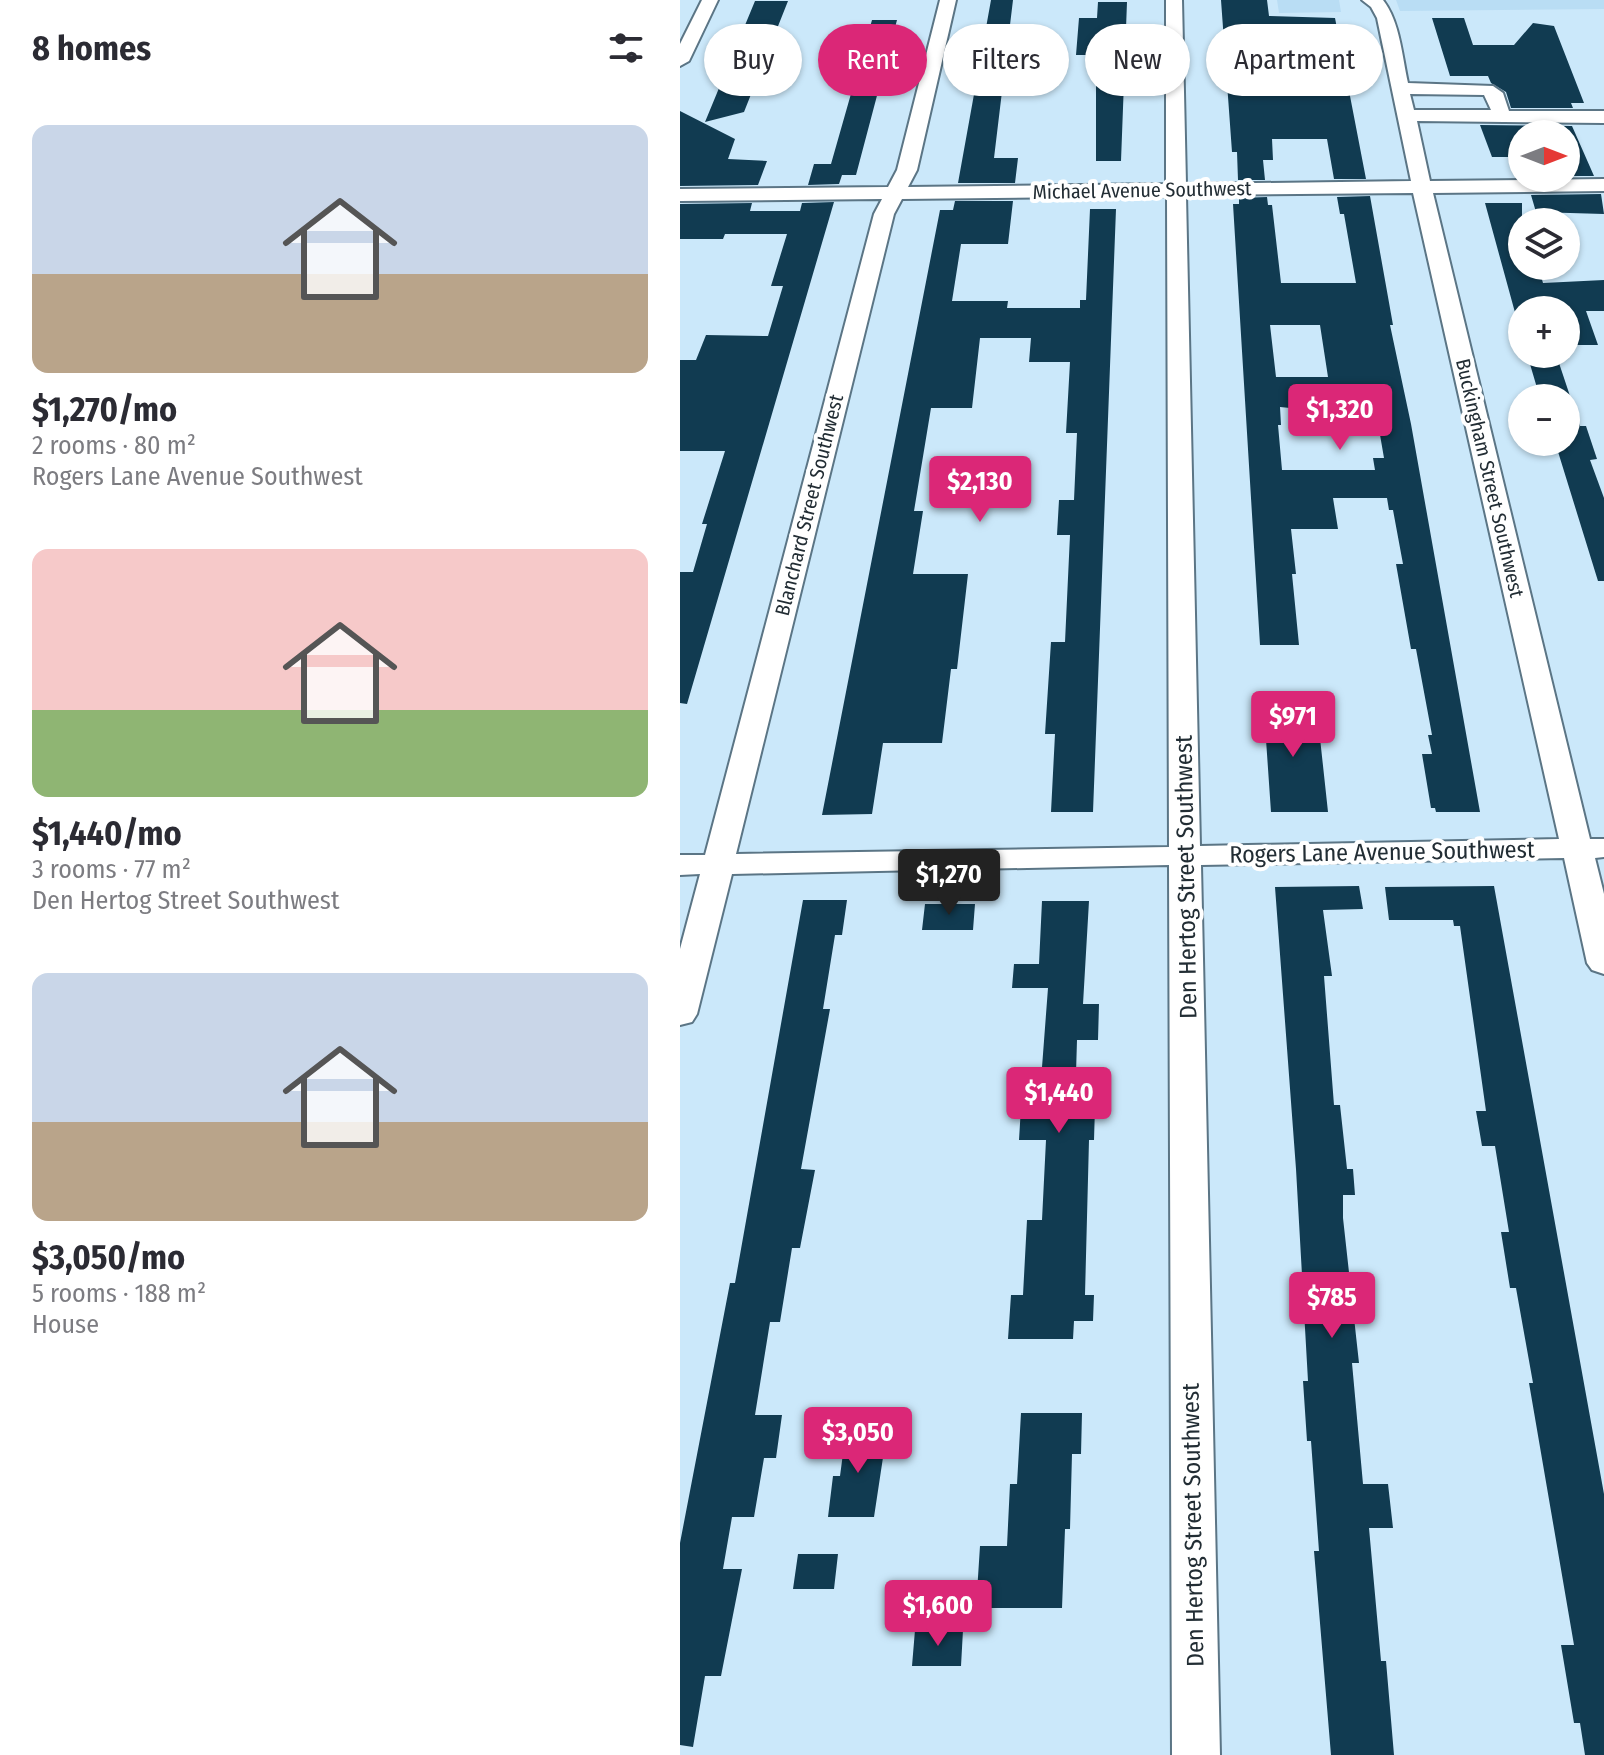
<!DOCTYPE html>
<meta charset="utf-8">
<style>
body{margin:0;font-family:"Fira Sans Condensed",sans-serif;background:#f7f7f7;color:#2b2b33;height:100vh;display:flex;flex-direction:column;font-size:30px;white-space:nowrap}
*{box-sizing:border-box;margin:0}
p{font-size:26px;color:#7c7c81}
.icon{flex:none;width:44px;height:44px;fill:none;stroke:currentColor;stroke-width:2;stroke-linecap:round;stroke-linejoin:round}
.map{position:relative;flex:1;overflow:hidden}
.details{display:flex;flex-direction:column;background:#fff;width:680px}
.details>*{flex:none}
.top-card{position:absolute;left:24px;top:24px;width:760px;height:72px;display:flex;gap:16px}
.needle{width:52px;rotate:90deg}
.buttons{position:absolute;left:828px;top:120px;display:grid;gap:16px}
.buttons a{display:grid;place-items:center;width:72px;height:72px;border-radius:50%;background:#fff;box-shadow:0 2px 6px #0004;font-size:40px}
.price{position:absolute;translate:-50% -68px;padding:0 18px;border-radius:8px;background:#db2777;color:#fff;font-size:26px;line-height:52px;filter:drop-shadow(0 2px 4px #0008)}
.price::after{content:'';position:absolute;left:50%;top:48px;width:24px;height:18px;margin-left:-12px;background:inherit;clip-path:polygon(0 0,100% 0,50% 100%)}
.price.selected{background:#222;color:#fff}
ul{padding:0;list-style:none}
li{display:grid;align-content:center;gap:16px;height:424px;padding:0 32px}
li span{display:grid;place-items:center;height:248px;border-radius:16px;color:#555}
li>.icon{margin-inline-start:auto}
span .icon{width:144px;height:144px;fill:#fffc;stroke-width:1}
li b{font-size:34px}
h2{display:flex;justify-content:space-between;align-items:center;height:96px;padding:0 32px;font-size:34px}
.tag{padding:0 28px;border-radius:36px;background:#fff;box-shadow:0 2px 6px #0004;font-size:28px;line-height:72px}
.tag.selected{background:#db2777;color:#fff}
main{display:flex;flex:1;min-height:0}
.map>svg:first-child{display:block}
.built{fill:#b9ddf4}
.building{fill:#113b51;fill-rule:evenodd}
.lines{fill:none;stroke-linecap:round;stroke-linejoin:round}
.minor-casing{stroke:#5b7585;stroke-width:4}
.minor{fill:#fff;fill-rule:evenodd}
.labels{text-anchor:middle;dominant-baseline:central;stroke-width:8;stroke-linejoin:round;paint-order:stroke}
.far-street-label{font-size:20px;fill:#222d34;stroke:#fff}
.street-label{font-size:24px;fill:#222d34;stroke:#fff}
</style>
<main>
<section class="details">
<h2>8 homes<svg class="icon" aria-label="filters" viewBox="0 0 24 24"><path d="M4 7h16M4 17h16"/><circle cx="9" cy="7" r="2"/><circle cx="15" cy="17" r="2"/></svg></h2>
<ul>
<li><span style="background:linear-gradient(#c9d6e8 60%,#b9a48a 0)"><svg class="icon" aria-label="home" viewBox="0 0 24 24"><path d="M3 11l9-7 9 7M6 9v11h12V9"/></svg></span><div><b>$1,270/mo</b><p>2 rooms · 80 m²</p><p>Rogers Lane Avenue Southwest</p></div></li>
<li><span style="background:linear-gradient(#f6c9c9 65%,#8fb573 0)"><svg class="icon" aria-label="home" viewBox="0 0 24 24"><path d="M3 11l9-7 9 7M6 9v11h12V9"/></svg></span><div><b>$1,440/mo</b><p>3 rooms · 77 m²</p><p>Den Hertog Street Southwest</p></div></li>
<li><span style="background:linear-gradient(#c9d6e8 60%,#b9a48a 0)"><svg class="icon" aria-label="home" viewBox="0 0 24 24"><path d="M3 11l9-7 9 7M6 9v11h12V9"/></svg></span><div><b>$3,050/mo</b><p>5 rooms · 188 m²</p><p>House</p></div></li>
</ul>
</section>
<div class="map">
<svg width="924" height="1755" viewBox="0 0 924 1755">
<rect width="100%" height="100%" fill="#cbe8fa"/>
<path class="built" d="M 597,0 L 659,0 L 661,12 L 599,13 Z
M 716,0 L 924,0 L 924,9 L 720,11 Z"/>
<path class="building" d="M 311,0 L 333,0 L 314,158 L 338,158 L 335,183 L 278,183 Z
M 541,0 L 587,0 L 589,16 L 655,18 L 686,179 L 654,179 L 647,139 L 592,139 L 593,160 L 583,160 L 585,180 L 558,180 L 557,152 L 552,152 Z
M 75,1 L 108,1 L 64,112 L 25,122 Z
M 418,2 L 447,2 L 441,161 L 416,161 L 416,55 L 396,55 L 399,18 L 417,18 Z
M 752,18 L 784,18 L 793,45 L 834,45 L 853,23 L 874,26 L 904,103 L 891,103 L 893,108 L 831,108 L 826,92 L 811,83 L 808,76 L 770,76 Z
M 192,20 L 217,20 L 176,175 L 162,175 L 159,184 L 128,185 L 134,164 L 151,164 Z
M 0,111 L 55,139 L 48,159 L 87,161 L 78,185 L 0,186 Z
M 800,125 L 892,126 L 914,176 L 886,176 L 886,134 L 842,134 L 842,170 L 837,157 L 812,157 Z
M 921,194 L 924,214 L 856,212 L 851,195 Z
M 690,196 L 713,325 L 710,325 L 731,424 L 800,812 L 756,812 L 755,808 L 751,808 L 742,754 L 752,754 L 748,735 L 752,735 L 736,649 L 731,649 L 716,564 L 723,564 L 713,510 L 709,510 L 707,498 L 653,498 L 658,529 L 611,529 L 616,574 L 612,574 L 619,645 L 580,645 L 553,204 L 559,204 L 559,198 L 587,197 L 588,205 L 592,205 L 601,283 L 676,283 L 664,214 L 660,214 L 657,197 ZM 590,325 L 640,325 L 648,377 L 596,377 ZM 643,400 L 694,400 L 704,458 L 693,458 L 695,470 L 602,470 L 598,425 L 601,425 L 600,407 L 641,411 Z
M 275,201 L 333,201 L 328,244 L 281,244 L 272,301 L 328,301 L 327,308 L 400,308 L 400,300 L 406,300 L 410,209 L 436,209 L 413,812 L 371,812 L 375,734 L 365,734 L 371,642 L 385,642 L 390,535 L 377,535 L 379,500 L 394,500 L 397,433 L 386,433 L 390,362 L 349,362 L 351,338 L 300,338 L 292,408 L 251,408 L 234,511 L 243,511 L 233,574 L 288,574 L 277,669 L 271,669 L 262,743 L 203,743 L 192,814 L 142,815 L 260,210 L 273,210 Z
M 154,202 L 7,704 L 0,703 L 0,572 L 13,572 L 27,524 L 22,524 L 45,451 L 0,451 L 0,360 L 16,360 L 26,335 L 88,336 L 103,286 L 91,286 L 107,234 L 45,234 L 43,239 L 0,239 L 0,204 L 72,203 L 70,211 L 120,211 L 122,203 Z
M 805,203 L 842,203 L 842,266 L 858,266 L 863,283 L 924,280 L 924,311 L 906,311 L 918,345 L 886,345 L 886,310 L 842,310 L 842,338 Z
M 847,354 L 876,354 L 900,426 L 906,426 L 917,459 L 910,460 L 924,498 L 924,581 L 918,581 L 875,442 L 886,442 L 886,398 L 860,398 Z
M 583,696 L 620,696 L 624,738 L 640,738 L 648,812 L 591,812 Z
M 679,886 L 683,909 L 643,910 L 652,976 L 644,976 L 654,1105 L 660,1105 L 667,1169 L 673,1169 L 675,1195 L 663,1195 L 663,1218 L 679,1363 L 672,1363 L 683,1484 L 708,1484 L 713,1528 L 689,1528 L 701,1661 L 706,1661 L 714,1755 L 651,1755 L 634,1551 L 639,1551 L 631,1441 L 627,1441 L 623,1381 L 628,1381 L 616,1169 L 595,887 Z
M 814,886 L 924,1494 L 924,1755 L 905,1755 L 900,1723 L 894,1723 L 881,1645 L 894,1645 L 849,1383 L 853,1383 L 836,1288 L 830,1288 L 821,1232 L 829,1232 L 815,1146 L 802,1146 L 796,1111 L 806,1111 L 780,926 L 774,926 L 773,920 L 709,920 L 705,887 Z
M 123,900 L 167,900 L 162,935 L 155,935 L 143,1009 L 150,1009 L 121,1169 L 135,1170 L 120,1248 L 112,1248 L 100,1322 L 90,1322 L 75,1415 L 102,1415 L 96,1458 L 84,1458 L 74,1517 L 52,1517 L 43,1569 L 62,1569 L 41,1676 L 25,1676 L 13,1747 L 0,1745 L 0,1543 L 50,1283 L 55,1283 Z
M 362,901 L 409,901 L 403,1004 L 419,1004 L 418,1040 L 397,1040 L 395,1107 L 415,1107 L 414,1140 L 409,1140 L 405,1295 L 414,1295 L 413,1321 L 394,1321 L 393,1339 L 328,1339 L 331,1295 L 343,1295 L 347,1220 L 362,1220 L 366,1140 L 339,1140 L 341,1107 L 359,1107 L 368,988 L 332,988 L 334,964 L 359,964 Z
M 245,904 L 295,904 L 293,930 L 242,930 Z
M 341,1413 L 402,1413 L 401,1454 L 392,1454 L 390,1529 L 385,1529 L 382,1608 L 296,1608 L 300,1546 L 327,1546 L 330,1484 L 337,1484 Z
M 166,1431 L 207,1431 L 194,1517 L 148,1517 L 153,1476 L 160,1476 Z
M 118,1554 L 158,1554 L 154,1589 L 113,1589 Z
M 235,1630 L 283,1630 L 281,1666 L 232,1666 Z"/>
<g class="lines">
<g class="minor-casing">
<path id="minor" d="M 22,0 L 38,0 L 9,61 L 0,66 L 0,44 Z
M 260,0 L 276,0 L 237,170 L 228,187 L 486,184 L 486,0 L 502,0 L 506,184 L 731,181 L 697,18 L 691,7 L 682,0 L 703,0 C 720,22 722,56 728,83 L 813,86 L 823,93 L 829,111 L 924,111 L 924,123 L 737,121 L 750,181 L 924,179 L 924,191 L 753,193 L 910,839 L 924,839 L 924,857 L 915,858 L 924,894 L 924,974 L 912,970 L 907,963 L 884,858 L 521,865 L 540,1755 L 492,1755 L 489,865 L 52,874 L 17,1014 L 12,1022 L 0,1025 L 0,949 L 20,874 L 0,875 L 0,855 L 25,855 L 194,214 L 202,199 L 0,201 L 0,189 L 208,187 L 217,170 ZM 730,94 L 804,95 L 811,110 L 734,110 ZM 733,193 L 879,839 L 520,846 L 506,195 ZM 487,196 L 489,847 L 56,854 L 214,214 L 222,199 Z"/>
</g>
<use href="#minor" class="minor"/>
</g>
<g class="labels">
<g class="far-street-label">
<text transform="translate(462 190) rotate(-1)">Michael Avenue Southwest</text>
<text transform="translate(810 478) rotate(77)">Buckingham Street Southwest</text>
<text transform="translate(129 505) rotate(-76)">Blanchard Street Southwest</text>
</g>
<g class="street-label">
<text transform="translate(702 852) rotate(-1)">Rogers Lane Avenue Southwest</text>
<text transform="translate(506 877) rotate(-91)">Den Hertog Street Southwest</text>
<text transform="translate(513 1525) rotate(-91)">Den Hertog Street Southwest</text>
</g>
</g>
</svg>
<div class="buttons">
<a><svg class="needle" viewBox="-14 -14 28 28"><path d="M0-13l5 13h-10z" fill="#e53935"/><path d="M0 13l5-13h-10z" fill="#7c7c81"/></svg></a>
<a><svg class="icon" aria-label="layers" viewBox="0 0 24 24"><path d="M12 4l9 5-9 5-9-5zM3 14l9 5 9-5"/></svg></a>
<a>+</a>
<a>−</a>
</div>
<b class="price" style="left:660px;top:452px">$1,320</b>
<b class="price" style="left:300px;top:524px">$2,130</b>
<b class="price" style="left:613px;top:759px">$971</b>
<b class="price selected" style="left:269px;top:917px">$1,270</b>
<b class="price" style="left:379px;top:1135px">$1,440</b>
<b class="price" style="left:652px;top:1340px">$785</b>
<b class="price" style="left:178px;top:1475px">$3,050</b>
<b class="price" style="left:258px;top:1648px">$1,600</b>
<div class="top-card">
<a class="tag">Buy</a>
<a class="tag selected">Rent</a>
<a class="tag">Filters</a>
<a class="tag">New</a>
<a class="tag">Apartment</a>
</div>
</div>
</main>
